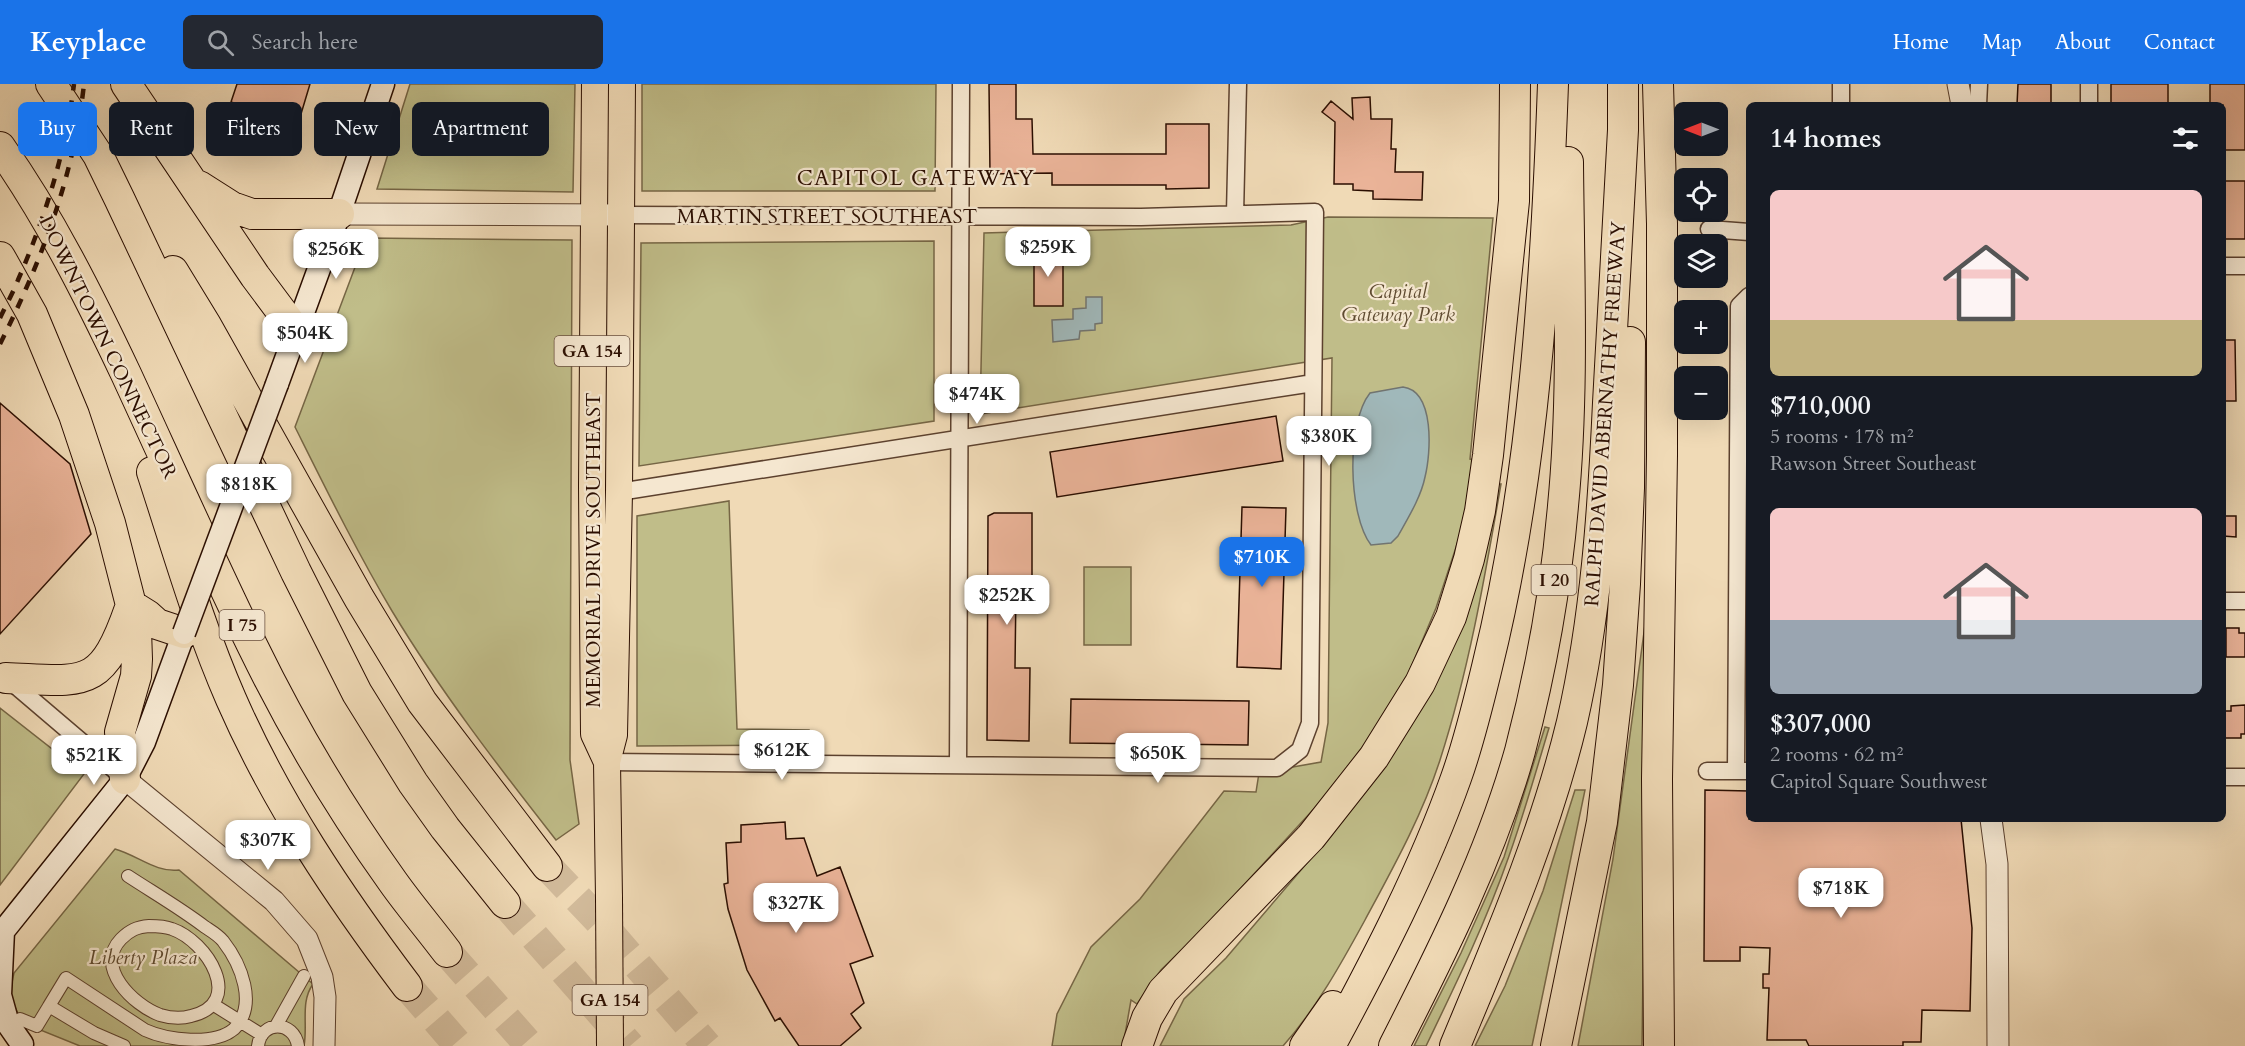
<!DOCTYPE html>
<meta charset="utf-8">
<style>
body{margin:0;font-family:Cardo,serif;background:#242831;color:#f1f3f6;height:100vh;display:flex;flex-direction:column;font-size:22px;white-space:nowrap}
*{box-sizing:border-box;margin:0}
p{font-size:20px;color:#9ea1a6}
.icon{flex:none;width:33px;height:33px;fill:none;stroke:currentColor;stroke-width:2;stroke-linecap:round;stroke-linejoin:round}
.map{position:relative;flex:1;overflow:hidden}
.panel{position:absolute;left:1746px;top:18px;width:480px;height:720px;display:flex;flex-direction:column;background:#171b24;border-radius:9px;box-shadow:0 6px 24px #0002}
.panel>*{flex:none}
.top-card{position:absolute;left:18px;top:18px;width:570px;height:54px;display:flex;gap:12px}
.needle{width:39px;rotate:270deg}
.fabs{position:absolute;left:1674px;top:18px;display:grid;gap:12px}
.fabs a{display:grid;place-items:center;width:54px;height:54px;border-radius:9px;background:#171b24;box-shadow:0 6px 24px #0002;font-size:30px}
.price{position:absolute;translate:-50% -51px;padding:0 14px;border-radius:12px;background:#fff;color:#222;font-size:20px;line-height:39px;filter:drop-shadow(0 2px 3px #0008)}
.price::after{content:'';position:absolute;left:50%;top:36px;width:18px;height:14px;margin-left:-9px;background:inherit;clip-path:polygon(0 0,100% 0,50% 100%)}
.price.current{background:#1a73e8;color:#fff}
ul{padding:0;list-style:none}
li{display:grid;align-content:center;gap:12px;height:318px;padding:0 24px}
li span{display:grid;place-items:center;height:186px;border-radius:9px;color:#555}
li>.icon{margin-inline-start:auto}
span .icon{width:108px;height:108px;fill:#fffc;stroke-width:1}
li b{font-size:26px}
h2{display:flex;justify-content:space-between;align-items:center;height:72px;padding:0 24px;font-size:26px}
.pill{padding:0 21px;border-radius:9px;background:#171b24;box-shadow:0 6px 24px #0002;font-size:21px;line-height:54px}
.pill.current{background:#1a73e8;color:#fff}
header{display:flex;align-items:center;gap:36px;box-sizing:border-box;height:84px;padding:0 30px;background:#1a73e8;color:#fff}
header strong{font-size:28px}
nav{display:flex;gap:33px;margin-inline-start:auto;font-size:21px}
.search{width:420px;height:54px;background:#242831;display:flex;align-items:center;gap:15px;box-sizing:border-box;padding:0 21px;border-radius:9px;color:#9ea1a6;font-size:22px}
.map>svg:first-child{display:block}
.green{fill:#c0bd89;stroke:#766645;stroke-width:1.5}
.water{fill:#a0b8ba;stroke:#717470;stroke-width:1.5}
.building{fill:#eab398;stroke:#2b0e01;stroke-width:1.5}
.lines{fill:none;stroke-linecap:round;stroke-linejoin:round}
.motorway-tunnel{stroke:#d2bb9b;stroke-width:30;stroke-dasharray:30 15;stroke-linecap:butt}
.pedestrian-casing{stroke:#5c412e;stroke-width:14}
.minor-casing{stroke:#5c412e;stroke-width:19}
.tertiary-casing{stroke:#5c412e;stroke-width:23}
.secondary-casing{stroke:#2b0e01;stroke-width:25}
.primary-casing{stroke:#2b0e01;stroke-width:28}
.motorway-casing{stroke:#2b0e01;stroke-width:32}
.pedestrian{stroke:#f5e7d0;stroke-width:12}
.minor{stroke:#f5e7d0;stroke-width:16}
.tertiary{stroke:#f5e7d0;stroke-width:21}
.secondary{stroke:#f5e7d0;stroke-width:22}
.primary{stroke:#f0dab6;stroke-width:26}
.motorway{stroke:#f0dab6;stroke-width:30}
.rail{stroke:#2b0e01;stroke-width:4.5;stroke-dasharray:10 10;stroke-linecap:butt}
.secondary-bridge-casing{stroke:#2b0e01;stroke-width:25;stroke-linecap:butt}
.primary-bridge-casing{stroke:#2b0e01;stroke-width:28;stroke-linecap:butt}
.secondary-bridge{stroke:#f5e7d0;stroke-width:22}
.primary-bridge{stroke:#f0dab6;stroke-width:26}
.labels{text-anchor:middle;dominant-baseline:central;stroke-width:4.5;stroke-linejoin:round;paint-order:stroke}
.shield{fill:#f5e7d0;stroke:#684f3f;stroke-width:1.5}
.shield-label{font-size:18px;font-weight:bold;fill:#2b0e01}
.street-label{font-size:20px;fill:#2b0e01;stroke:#f5e7d0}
.park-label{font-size:20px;font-style:italic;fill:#5f4b31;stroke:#f5e7d0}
.neighbourhood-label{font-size:21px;letter-spacing:1.5px;fill:#2b0e01;stroke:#f5e7d0}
</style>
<header>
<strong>Keyplace</strong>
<div class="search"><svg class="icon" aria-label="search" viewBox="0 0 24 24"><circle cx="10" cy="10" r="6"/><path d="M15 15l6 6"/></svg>Search here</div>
<nav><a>Home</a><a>Map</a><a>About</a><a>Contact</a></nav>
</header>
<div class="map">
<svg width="2245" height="962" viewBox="0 0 2245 962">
<rect width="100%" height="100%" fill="#f0dab6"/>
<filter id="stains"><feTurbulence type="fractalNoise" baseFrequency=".00333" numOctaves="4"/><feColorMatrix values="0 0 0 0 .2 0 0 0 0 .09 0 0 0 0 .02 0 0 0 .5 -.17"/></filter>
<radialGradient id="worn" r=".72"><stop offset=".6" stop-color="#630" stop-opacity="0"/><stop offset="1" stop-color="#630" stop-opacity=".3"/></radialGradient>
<path class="green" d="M 410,0 L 575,0 L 573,108 L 377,105 Z
M 642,0 L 936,0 L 935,107 L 642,107 Z
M 1328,133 L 1493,134 L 1470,375 L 1477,376 L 1464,439 L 1436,524 L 1404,600 L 1357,678 L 1208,840 L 1161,886 L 1137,920 L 1131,916 L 1123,962 L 1052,962 L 1057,930 L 1091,863 L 1140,815 L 1224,707 L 1256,708 L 1259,689 L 1321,678 L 1328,639 L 1332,274 L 980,330 L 984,149 L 1291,141 Z
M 366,154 L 572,156 L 570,676 L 579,740 L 556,756 C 498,682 441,608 392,527 C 357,468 326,405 295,343 Z
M 934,157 L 934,337 L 639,382 L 641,159 Z
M 1495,400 L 1501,400 C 1485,492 1469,586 1440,676 C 1422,732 1393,784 1365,836 C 1341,880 1316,925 1283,962 L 1160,962 L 1184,915 L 1226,874 L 1336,745 L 1385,681 Z
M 729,417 L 737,645 L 809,646 L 809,661 L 637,662 L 637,432 Z
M 1084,483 L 1131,483 L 1131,561 L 1084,561 Z
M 1648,519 L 1642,962 L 1578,962 L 1613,775 Z
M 0,624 L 84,690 L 0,801 Z
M 1545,643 L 1549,644 C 1536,687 1524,730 1509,772 C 1486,838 1456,900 1426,962 L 1414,962 L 1461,869 L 1504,773 Z
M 1575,706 L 1585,706 L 1532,962 L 1475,962 L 1505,902 L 1543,807 Z
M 115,765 C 137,771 156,789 179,786 L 313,900 C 300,918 308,941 304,962 L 80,962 L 23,939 C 12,919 8,912 14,889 Z"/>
<path class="water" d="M 1086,213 L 1102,213 L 1102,239 L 1095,240 L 1095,246 L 1080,247 L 1079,255 L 1053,258 L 1052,236 L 1073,235 L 1073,225 L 1086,224 Z
M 1403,303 C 1435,307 1431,369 1425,393 C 1421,413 1408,434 1398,452 L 1391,459 L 1371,461 C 1348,431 1346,339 1370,309 Z"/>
<path class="building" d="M 237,0 L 310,0 L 298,40 L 231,18 Z
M 989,0 L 1016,0 L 1016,35 L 1032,35 L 1033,70 L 1166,70 L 1166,40 L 1209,40 L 1209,104 L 1166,105 L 1166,101 L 1052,101 L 1052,89 L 990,90 Z
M 2018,0 L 2051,0 L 2051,20 L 2017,21 Z
M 2111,0 L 2168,0 L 2168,21 L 2111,21 Z
M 2210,0 L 2245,0 L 2245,66 L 2223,66 L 2223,21 L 2210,21 Z
M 1370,13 L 1371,35 L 1392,35 L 1391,65 L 1396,65 L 1395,88 L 1423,88 L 1422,116 L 1373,115 L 1373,107 L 1353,106 L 1353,100 L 1334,100 L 1335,38 L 1322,28 L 1331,17 L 1353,35 L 1352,14 Z
M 2223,97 L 2245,97 L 2245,155 L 2223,155 Z
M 1034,165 L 1063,165 L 1063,222 L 1034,222 Z
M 2223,256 L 2235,256 L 2236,317 L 2223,317 Z
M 0,319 L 70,380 L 91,450 L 0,550 Z
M 1276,332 L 1283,377 L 1057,413 L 1050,368 Z
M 1242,423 L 1286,424 L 1281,585 L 1237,583 Z
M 994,429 L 1032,429 L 1032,503 L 1016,503 L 1015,584 L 1030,584 L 1029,657 L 987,656 L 988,432 Z
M 2223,432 L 2236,432 L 2236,453 L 2223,452 Z
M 2226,544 L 2239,544 L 2239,549 L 2245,549 L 2245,573 L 2226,573 Z
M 1071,615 L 1249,617 L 1248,661 L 1070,659 Z
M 2245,621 L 2245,650 L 2241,650 L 2241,654 L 2223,654 L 2223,627 L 2231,627 L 2231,622 Z
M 1705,706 L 1749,707 L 1749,735 L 1961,735 L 1972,844 L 1970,927 L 1922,926 L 1921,958 L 1903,958 L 1903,962 L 1809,962 L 1806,956 L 1767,956 L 1769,904 L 1763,904 L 1763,890 L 1769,890 L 1770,864 L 1740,863 L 1740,877 L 1704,877 Z
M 785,738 L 786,755 L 804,754 L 817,792 L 840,783 L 873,872 L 850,880 L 864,919 L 851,930 L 861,944 L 840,962 L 799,962 L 780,934 L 775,937 L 747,886 L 728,825 L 724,800 L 728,799 L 726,759 L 741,758 L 741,741 Z"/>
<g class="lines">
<path class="motorway-tunnel" d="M 547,782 L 601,839 L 707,962
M 505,819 L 630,962
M 447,868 L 530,962
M 407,902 L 459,962"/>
<g class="pedestrian-casing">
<path id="pedestrian" d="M 149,842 C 157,842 164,842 172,845 C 207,857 246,919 191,932 C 181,935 170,934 160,931 C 133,921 94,883 121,855 C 130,846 137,843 149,842 Z
M 214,921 L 262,951
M 49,922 L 66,894 L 145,946 C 167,956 214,962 234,945 C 258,921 241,880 223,857 C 218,851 211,847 205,843 C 180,824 154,809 128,792
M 20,935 L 37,942 L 49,922 L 94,949 L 124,962
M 276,942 L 304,892
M 258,962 C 261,936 294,936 298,962"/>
</g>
<g class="minor-casing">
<path id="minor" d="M 2089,0 L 2089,21
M 1841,21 L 1841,0
M 1978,21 L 1979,0
M 1235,130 L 1238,0
M 1709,145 L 1749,148
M 2223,182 L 2245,182
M 619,408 L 1313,299
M 2223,517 L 2245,517
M 9,596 L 124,694
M 607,678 L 1277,684 L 1300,666 L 1310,639 L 1315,128 L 1141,133 L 620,131
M 958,681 L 961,0
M 1707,687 L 1749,687
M 1736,687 L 1739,222 L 1749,212
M 2223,693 L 2245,693"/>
</g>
<g class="tertiary-casing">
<path id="tertiary" d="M 1958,0 L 1962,21
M 339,130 L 620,131
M 125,695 L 274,817 L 307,855 L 322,893 L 325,913 L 324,962
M 1991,735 L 1997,780 L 1998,962"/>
</g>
<g class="secondary-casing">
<path id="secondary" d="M 277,300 L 339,130 L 383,0
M 3,847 L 0,911 L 8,940 L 22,960
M 0,851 L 125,695 L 144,658 L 184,549"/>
</g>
<g class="primary-casing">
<path id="primary" d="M 595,0 L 592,402 L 594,650 L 607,678
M 609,814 L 607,678 L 614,651 L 619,408 L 622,0"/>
</g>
<g class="motorway-casing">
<path id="motorway" d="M 51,0 L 98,71 L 119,114 L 296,488 L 357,609 L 413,699 L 445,744 L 505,819
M 126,0 L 255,192 L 296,247
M 1658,0 L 1662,140 L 1662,371 L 1657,695 L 1659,962
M 0,63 C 50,134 89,212 126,290 C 168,381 209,473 253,563 C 293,645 340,724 393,798 C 410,822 429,844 447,868
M 199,102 L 232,123 L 252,130 L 339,130
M 0,173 L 32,230 L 74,331 L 110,439 L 131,521 L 136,546 L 137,575 L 136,592 L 120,648 L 125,695
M 173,187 L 206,241 L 359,514 L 422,618 L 547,782
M 152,388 C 177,464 199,542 231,615 C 276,718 339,812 407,902
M 131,521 L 147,531 L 157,540 L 184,549
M 6,594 C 85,597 101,607 130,524
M 1137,962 L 1147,934 L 1163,907 L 1311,753 L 1374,673 L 1420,599 L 1451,533 L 1469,475 L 1480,427 L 1488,371 L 1514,117 L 1515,0
M 1305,962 L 1333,922
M 1330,962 C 1377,875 1423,787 1456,694 C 1469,658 1478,620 1487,583 C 1534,393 1546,195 1553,0
M 1394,962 C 1443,866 1491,770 1520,667 C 1541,587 1556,504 1563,422 C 1574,309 1569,192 1568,78
M 1455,962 C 1499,856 1545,750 1572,638 C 1596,533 1603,426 1608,319 C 1613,228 1618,137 1623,46 L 1623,0
M 1556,962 L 1602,738 L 1618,601 L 1625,500 L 1629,404 L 1630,258"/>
</g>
<use href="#pedestrian" class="pedestrian"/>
<use href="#minor" class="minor"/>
<use href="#tertiary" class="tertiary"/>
<use href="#secondary" class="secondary"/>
<use href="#primary" class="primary"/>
<use href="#motorway" class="motorway"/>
<path class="rail" d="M 0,234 C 6,221 13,209 18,196 C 45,134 66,67 74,0
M 0,260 C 41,178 74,92 84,0"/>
<g class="secondary-bridge-casing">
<path id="secondary-bridge" d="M 184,549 L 277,300"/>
</g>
<g class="primary-bridge-casing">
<path id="primary-bridge" d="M 609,814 L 610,962"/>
</g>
<use href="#secondary-bridge" class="secondary-bridge"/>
<use href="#primary-bridge" class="primary-bridge"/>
</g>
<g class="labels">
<g class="shield">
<rect x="554.5" y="252" width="75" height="30" rx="4.5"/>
<rect x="1531.5" y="481" width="45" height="30" rx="4.5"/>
<rect x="219.5" y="526" width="45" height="30" rx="4.5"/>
<rect x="572.5" y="901" width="75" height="30" rx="4.5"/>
</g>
<g class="shield-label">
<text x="592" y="267">GA 154</text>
<text x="1554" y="496">I 20</text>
<text x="242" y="541">I 75</text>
<text x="610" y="916">GA 154</text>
</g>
<g class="street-label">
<text x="827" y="132">MARTIN STREET SOUTHEAST</text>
<text transform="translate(108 263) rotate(64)">DOWNTOWN CONNECTOR</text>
<text transform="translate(1605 330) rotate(-86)">RALPH DAVID ABERNATHY FREEWAY</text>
<text transform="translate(593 466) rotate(-90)">MEMORIAL DRIVE SOUTHEAST</text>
</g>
<g class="park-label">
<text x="1398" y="207">Capital<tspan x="1398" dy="23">Gateway Park</tspan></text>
<text x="143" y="873">Liberty Plaza</text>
</g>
<g class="neighbourhood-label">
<text x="916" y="94">CAPITOL GATEWAY</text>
</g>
</g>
<rect width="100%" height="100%" filter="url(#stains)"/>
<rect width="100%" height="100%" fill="url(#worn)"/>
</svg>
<div class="fabs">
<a><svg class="needle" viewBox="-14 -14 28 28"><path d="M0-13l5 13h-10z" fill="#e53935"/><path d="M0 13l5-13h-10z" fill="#9ea1a6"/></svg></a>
<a><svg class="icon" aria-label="locate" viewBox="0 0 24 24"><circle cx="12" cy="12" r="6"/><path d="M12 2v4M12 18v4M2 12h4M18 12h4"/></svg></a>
<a><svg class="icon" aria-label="layers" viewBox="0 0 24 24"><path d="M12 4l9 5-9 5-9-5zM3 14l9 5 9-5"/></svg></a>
<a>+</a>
<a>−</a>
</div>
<b class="price" style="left:1048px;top:194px">$259K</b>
<b class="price" style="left:336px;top:196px">$256K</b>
<b class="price" style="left:305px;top:280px">$504K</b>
<b class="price" style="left:977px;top:341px">$474K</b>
<b class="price" style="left:1329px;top:383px">$380K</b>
<b class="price" style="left:249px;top:431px">$818K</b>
<b class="price current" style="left:1262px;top:504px">$710K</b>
<b class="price" style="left:1007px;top:542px">$252K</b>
<b class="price" style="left:782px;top:697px">$612K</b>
<b class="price" style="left:1158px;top:700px">$650K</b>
<b class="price" style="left:94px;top:702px">$521K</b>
<b class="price" style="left:268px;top:787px">$307K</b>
<b class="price" style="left:1841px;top:835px">$718K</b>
<b class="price" style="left:796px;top:850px">$327K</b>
<div class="top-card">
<a class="pill current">Buy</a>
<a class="pill">Rent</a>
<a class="pill">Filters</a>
<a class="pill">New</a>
<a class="pill">Apartment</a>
</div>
<section class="panel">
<h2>14 homes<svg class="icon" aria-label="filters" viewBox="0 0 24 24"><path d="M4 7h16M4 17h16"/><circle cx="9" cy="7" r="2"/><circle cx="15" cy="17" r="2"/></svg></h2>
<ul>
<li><span style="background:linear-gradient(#f6c9c9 70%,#c2b280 0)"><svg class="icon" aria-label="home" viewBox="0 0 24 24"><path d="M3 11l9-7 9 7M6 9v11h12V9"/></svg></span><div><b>$710,000</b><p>5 rooms · 178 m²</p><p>Rawson Street Southeast</p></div></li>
<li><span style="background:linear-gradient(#f6c9c9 60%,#9aa5b1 0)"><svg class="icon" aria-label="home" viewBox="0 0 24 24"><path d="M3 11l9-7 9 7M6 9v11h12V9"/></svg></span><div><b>$307,000</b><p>2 rooms · 62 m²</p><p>Capitol Square Southwest</p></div></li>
</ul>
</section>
</div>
